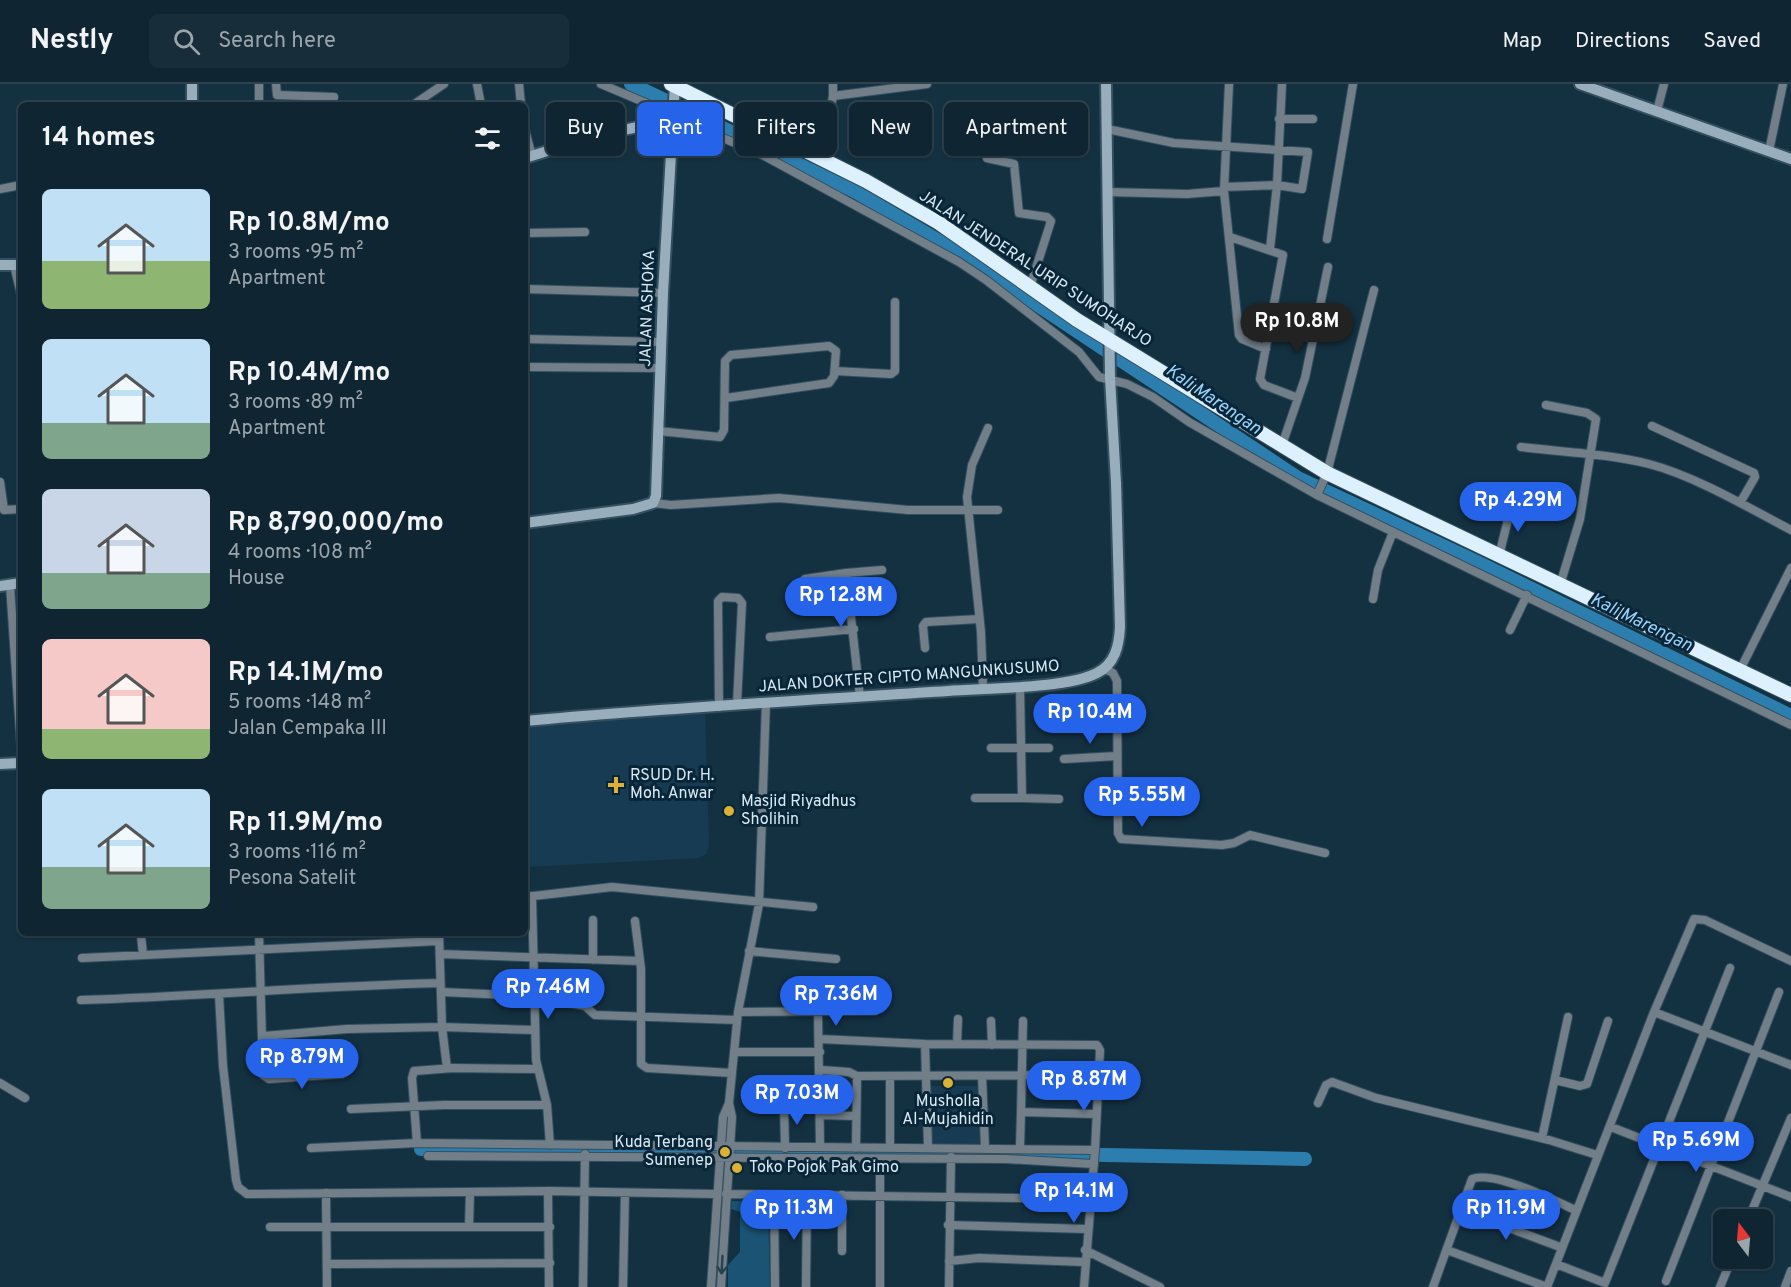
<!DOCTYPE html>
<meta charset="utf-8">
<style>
body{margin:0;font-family:Overpass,sans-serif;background:#182d3a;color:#f1f3f6;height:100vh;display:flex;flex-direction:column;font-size:22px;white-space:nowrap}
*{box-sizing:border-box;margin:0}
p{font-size:20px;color:#9ba5ac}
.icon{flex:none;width:33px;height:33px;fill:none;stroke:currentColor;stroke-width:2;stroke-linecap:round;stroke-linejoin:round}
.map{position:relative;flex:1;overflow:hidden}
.side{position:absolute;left:18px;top:18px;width:510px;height:834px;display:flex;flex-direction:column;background:#0f2532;border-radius:9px;box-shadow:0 2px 4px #0004,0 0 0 2px #2f424d}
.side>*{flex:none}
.hud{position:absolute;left:546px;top:18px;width:570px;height:54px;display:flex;gap:12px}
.needle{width:39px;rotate:344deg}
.tools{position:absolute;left:1713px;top:1125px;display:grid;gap:12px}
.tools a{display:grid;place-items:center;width:60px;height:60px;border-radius:9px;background:#0f2532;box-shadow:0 2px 4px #0004,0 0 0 2px #2f424d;font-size:30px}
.price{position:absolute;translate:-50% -51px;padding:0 14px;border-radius:21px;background:#2563eb;color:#fff;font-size:20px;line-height:39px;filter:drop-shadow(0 2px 3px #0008)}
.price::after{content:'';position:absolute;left:50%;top:36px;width:18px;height:14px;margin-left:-9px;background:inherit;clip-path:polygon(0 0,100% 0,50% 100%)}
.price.current{background:#222;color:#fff}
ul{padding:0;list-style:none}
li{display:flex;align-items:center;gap:18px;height:150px;padding:0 24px}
li span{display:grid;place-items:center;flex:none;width:168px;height:120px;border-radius:9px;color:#555}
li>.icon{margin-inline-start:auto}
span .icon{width:72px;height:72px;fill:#fffc;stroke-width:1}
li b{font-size:26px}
h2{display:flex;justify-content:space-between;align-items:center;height:72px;padding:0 24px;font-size:26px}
.pill{padding:0 21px;border-radius:9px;background:#0f2532;box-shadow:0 2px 4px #0004,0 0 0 2px #2f424d;font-size:21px;line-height:54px}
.pill.current{background:#2563eb;color:#fff}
header{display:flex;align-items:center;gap:36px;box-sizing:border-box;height:84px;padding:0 30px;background:#0f2532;border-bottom:2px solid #2f424d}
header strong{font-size:28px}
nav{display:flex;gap:33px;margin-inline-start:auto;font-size:21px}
.search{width:420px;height:54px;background:#182d3a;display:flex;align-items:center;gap:15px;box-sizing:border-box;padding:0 21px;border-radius:9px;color:#9ba5ac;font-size:22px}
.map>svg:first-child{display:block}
.built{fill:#173b52}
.green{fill:#1a5374}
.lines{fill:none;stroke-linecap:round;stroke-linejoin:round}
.river{stroke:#2b7eae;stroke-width:14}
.street-casing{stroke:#344f5f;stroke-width:10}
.secondary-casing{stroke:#344f5f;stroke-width:14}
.highway-casing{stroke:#344f5f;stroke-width:16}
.street{stroke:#727f89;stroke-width:8}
.secondary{stroke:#98aebd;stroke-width:10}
.highway{stroke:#dcf0fe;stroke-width:14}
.oneway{stroke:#284150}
.poi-dot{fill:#ddb133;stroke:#092638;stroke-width:2}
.labels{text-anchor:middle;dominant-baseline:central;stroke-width:6;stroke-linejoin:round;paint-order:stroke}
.street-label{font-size:16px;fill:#d9eaf5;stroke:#092638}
.poi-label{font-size:16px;fill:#d9eaf5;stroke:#092638;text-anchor:start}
.water-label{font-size:18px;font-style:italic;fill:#98d3fb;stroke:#092638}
</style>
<header>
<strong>Nestly</strong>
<div class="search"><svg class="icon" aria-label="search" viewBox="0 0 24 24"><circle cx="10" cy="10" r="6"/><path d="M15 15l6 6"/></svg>Search here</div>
<nav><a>Map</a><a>Directions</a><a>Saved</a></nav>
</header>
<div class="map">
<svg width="1791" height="1203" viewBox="0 0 1791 1203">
<rect width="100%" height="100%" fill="#143142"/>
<path class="built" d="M 705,626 L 709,762 L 706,770 L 699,774 L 525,783 L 525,641 Z
M 929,1002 L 981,1002 L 982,1060 L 931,1060 Z"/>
<path class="green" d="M 732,1117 L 768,1118 L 770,1203 L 728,1203 L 728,1181 L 740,1168 L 740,1128 L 731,1125 Z"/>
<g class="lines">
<path class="river" d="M 631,0 L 856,108 L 961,170 L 1298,394 L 1473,476 L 1791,632
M 421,1065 L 716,1069
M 734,1070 L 959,1068 L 1305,1075"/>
<g class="street-casing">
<path id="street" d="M 259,0 L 259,21
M 276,0 L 277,11 L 334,13
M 477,0 L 481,21
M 519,0 L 521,21
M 601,0 L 672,30
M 1229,0 L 1224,107 L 1239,251 L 1242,255 L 1266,265
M 833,12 L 927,0
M 413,21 L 444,0
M 1657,27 L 1664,0
M 1279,35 L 1313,35
M 671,36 L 684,38 L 759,69 L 959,178 L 986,196 L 1079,268 L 1099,293 L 1127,300 L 1153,313 L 1189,338 L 1317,411 L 1791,641
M 1107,45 L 1174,59 L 1308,68 L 1302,105 L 1277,101 L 1224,103
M 525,46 L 532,72
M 1769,67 L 1783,0
M 987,74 L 1014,80 L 1019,129 L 1047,133 L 1051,137 L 1030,203
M 821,75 L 833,12 L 833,0
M 0,105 L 21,101
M 1107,108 L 1187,110 L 1224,107
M 525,149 L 585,148
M 1230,153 L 1283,171 L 1260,295 L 1264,301 L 1298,314
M 1327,155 L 1353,0
M 1270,165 L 1277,101 L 1282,0
M 14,181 L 21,210
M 525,205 L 663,209
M 525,255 L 662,258
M 525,283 L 661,284
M 835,287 L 891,290 L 895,287 L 895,218
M 1546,321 L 1587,329 L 1596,335 L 1580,435 L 1560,501
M 1652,342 L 1754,389 L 1755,393 L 1740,419
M 658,347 L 720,353 L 724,346 L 725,277 L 731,271 L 829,262 L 836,267 L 834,292 L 829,299 L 726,314
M 1282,361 L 1305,294 L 1328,183
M 1521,363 C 1562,368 1611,370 1649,380 C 1695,392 1749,424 1791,446
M 0,398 L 4,426 L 21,425
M 1317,411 L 1327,389 L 1374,206
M 653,419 L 671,421 L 779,414 L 908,426 L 998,426
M 1499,472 L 1512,419
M 846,489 L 882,486
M 805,495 L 846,489 L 860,613
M 10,501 L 21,663
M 1373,515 L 1378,486 L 1393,448
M 1510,546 L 1527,511
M 770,553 L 854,545
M 925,564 L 923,542 L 926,538 L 979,535
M 1105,585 L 1113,589 L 1117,597 L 1118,749 L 1121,755 L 1222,761 L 1234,759 L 1250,751 L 1325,769
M 1740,586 L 1791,484
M 983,604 L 981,548 L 967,413 L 972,381 L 988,344
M 719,623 L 718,517 L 722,513 L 738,514 L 742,519 L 737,620
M 991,664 L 1049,664
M 1064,675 L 1117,672
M 975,714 L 1022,714 L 1020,603
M 1022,714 L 1059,715
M 532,812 L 536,976 L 547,1021 L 550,1061
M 525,813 L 612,803 L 813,823
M 593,836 L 593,876
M 635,837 L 641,885 L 641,980 L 647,984 L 732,989
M 259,849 L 263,991 L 269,995 L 342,990
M 439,849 L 442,943 L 447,984
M 141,851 L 143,871
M 749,867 L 836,875
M 440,870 L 640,877
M 82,874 L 439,857
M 441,908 L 534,912 L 585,922 L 595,931 L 737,936
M 219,911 L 223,982 L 236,1096 L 238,1103 L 247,1110 L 548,1107 L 716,1110
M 81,916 C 201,912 320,902 440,899
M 738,928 L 875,927
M 818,928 L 820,1063
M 1654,928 L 1791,981
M 991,937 L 992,961
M 264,952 L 347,945 L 442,943 L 535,946
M 820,955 L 925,960 L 1097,961 L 1100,966 L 1095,1066
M 925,960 L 928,1063
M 957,960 L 958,935
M 735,968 L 820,968
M 821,986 L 849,988 L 857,992 L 1099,991
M 982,992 L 985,1063
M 1555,996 L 1580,1002 L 1587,1000 L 1608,937
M 0,999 L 25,1014
M 1318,1019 L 1326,1001 L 1332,998 L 1376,1014 L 1549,1056 L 1597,1071
M 784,1020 L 785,1064
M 351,1025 L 444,1021 L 547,1021
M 1021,1028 L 1023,937
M 820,1031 L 856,1032
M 1611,1043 L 1791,1113
M 1542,1054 L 1568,933
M 417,1059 L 412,994 L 414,987 L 453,984 L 537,985
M 1020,1063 L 1021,1028 L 1096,1030
M 311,1064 L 417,1059 L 1095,1066 L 1084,1203
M 856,1064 L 857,992
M 890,1064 L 890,992
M 428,1072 L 1006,1075 L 1093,1080
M 880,1075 L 880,1203
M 548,1107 L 549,1203
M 326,1109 L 327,1203
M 726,1110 L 1090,1115
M 774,1111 L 775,1203
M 1461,1126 L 1560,1163
M 1748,1136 L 1791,1034
M 948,1141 L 1087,1145
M 270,1143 L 550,1143
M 469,1143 L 470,1108
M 1085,1166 L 1160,1203
M 1447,1166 L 1547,1203 L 1654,928 L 1694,835 L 1705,836 L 1791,877
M 842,1167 L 842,1111
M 949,1177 L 979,1174 L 1085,1178
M 329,1180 L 550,1179
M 1556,1180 L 1605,1199 L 1730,884
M 1666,1197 L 1779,908
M 583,1203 L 585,1070
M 623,1203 L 625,1109
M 711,1203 L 723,1033 L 729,1019 L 738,928 L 759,820 L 766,618
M 721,1203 L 732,1033 L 729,1019
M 806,1203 L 807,1111
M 949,1203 L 951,1073
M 1433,1203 L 1472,1095 C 1493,1086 1554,1116 1575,1126
M 1720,1203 L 1732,1174
M 1785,1203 L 1791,1187"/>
</g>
<g class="secondary-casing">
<path id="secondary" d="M 192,0 L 192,21
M 1580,0 L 1791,75
M 525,74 L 595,52 L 671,36
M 0,181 L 21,181
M 525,439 L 633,425 L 653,419 L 656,412 L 663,209 L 675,0
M 0,502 L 21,499
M 525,637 C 666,624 807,616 948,607 C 985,604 1066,605 1097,589 C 1115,580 1119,562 1120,543 L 1116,399 L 1110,294 L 1106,0
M 0,680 L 21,679"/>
</g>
<g class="highway-casing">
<path id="highway" d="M 671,0 L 866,97 L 939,139 L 1077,236 L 1327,389 L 1791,611"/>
</g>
<use href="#street" class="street"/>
<use href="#secondary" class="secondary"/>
<use href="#highway" class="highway"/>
</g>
<defs><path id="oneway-shaft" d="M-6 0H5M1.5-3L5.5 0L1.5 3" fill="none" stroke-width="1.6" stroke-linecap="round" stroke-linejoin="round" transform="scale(1.5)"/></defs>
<use class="oneway" href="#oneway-shaft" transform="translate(722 1181) rotate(93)"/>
<g class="poi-dot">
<path d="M613 692h6v6h6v6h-6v6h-6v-6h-6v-6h6z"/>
<circle cx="729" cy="727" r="6"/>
<circle cx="948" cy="999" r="6"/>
<circle cx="725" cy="1068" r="6"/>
<circle cx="737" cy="1084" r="6"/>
</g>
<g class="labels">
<g class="street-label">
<text transform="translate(1035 185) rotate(33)">JALAN JENDERAL URIP SUMOHARJO</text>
<text transform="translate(648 224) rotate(-88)">JALAN ASHOKA</text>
<text transform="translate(909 593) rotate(-4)">JALAN DOKTER CIPTO MANGUNKUSUMO</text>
</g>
<g class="poi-label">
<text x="630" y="692">RSUD Dr. H.<tspan x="630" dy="18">Moh. Anwar</tspan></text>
<text x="741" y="718">Masjid Riyadhus<tspan x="741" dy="18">Sholihin</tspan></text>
<text x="948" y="1018" text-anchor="middle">Musholla<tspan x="948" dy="18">Al-Mujahidin</tspan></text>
<text x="713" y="1059" text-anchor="end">Kuda Terbang<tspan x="713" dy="18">Sumenep</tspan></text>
<text x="749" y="1084">Toko Pojok Pak Gimo</text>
</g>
<g class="water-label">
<text transform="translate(1213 316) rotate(34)">Kali Marengan</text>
<text transform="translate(1641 539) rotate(26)">Kali Marengan</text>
</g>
</g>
</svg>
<div class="tools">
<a><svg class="needle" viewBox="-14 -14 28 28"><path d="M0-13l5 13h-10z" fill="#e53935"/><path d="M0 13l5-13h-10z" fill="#9ba5ac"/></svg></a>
</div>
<b class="price current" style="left:1297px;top:270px">Rp 10.8M</b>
<b class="price" style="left:1518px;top:449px">Rp 4.29M</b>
<b class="price" style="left:841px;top:544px">Rp 12.8M</b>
<b class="price" style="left:1090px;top:661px">Rp 10.4M</b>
<b class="price" style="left:1142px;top:744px">Rp 5.55M</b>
<b class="price" style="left:548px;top:936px">Rp 7.46M</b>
<b class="price" style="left:836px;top:943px">Rp 7.36M</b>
<b class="price" style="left:302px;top:1006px">Rp 8.79M</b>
<b class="price" style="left:1084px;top:1028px">Rp 8.87M</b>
<b class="price" style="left:797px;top:1042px">Rp 7.03M</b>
<b class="price" style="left:1696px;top:1089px">Rp 5.69M</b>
<b class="price" style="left:1074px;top:1140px">Rp 14.1M</b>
<b class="price" style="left:794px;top:1157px">Rp 11.3M</b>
<b class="price" style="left:1506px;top:1157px">Rp 11.9M</b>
<div class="hud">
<a class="pill">Buy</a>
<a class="pill current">Rent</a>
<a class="pill">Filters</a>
<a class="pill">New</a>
<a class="pill">Apartment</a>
</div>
<section class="side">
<h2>14 homes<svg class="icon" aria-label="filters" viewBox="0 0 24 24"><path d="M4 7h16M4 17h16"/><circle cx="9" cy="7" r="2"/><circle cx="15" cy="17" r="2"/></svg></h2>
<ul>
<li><span style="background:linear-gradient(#bfe0f5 60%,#8fb573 0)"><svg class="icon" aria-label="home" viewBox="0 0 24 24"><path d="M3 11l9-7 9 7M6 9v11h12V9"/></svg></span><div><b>Rp 10.8M/mo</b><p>3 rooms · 95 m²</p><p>Apartment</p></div></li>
<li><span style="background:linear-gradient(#bfe0f5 70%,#7fa58c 0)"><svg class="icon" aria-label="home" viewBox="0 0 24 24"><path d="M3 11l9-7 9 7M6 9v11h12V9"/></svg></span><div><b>Rp 10.4M/mo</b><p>3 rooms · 89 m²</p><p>Apartment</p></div></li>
<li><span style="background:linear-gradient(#c9d6e8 70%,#7fa58c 0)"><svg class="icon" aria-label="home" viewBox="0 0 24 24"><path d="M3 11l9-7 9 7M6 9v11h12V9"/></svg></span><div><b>Rp 8,790,000/mo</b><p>4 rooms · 108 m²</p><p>House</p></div></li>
<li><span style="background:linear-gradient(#f6c9c9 75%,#8fb573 0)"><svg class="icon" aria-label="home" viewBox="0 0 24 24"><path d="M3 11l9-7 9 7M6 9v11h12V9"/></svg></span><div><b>Rp 14.1M/mo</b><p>5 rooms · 148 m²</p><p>Jalan Cempaka III</p></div></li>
<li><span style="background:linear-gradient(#bfe0f5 65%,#7fa58c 0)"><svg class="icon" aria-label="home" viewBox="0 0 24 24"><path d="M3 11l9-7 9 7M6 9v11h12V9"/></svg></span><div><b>Rp 11.9M/mo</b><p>3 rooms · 116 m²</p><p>Pesona Satelit</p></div></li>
</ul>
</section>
</div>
